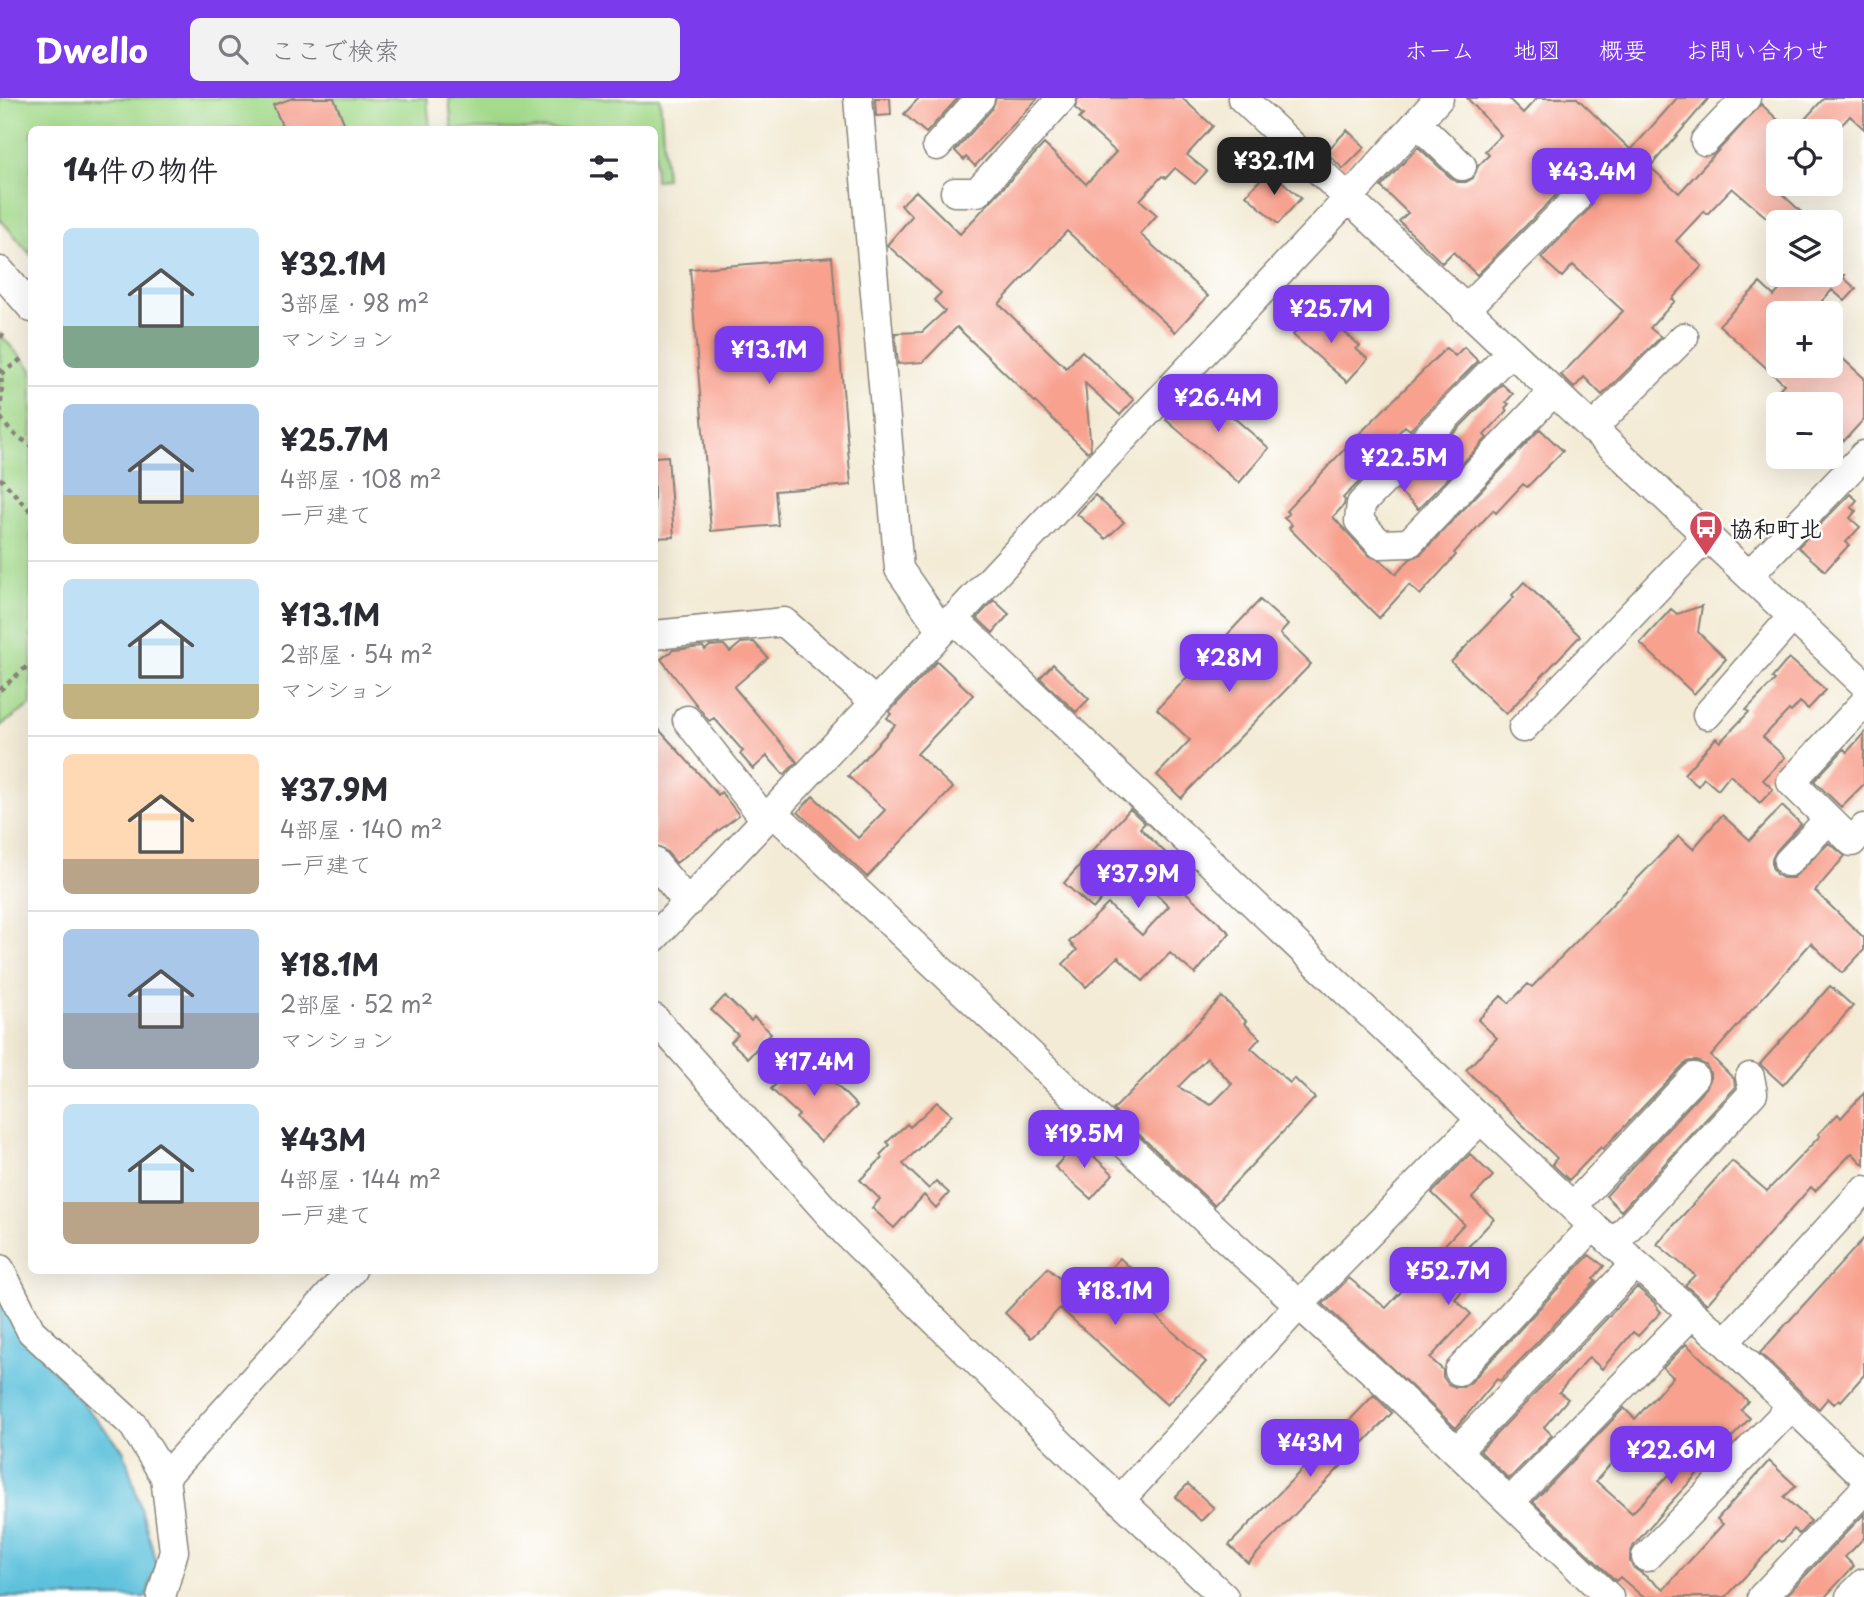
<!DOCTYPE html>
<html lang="ja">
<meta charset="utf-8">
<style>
body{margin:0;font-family:"Playpen Sans","Klee One",sans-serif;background:#f2f2f3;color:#2b2b33;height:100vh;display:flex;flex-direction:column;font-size:26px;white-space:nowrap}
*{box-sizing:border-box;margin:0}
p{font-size:23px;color:#7c7c81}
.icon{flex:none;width:38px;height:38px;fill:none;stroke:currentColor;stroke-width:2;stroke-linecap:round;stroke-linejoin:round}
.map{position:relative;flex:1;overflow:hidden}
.side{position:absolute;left:28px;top:28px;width:630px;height:1148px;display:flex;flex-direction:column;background:#fff;border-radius:10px;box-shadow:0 7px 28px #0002}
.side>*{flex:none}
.buttons{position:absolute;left:1766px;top:21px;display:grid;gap:14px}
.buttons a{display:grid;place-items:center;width:77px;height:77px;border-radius:10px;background:#fff;box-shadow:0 7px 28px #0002;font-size:35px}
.price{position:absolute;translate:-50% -60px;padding:0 16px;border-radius:14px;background:#7c3aed;color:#fff;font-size:23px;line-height:46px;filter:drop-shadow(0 2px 4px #0008)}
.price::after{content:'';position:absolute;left:50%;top:42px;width:21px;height:16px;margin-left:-10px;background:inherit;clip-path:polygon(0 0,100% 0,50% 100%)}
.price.selected{background:#222;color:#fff}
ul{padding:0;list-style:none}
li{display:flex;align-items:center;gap:21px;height:175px;padding:0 35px}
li+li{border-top:2px solid #e1e1e2}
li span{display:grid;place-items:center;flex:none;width:196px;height:140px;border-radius:10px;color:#555}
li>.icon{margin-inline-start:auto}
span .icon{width:84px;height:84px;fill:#fffc;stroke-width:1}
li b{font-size:30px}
h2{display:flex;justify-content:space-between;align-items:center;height:84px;padding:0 35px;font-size:30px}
header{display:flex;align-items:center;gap:42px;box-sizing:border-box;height:98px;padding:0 35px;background:#7c3aed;color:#fff}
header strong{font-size:33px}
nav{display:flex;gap:38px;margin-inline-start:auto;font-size:24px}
.search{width:490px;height:63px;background:#f2f2f3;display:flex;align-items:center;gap:18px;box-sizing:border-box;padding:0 24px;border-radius:10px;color:#7c7c81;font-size:26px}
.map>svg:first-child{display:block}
.green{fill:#a4db8c;stroke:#607c54;stroke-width:2}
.water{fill:#5dc1db;stroke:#3c6e7c;stroke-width:2}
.building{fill:#f8a18f;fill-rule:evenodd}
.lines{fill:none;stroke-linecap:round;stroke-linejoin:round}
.minor-casing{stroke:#888479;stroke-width:31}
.path{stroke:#888479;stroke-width:4.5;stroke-dasharray:5 5;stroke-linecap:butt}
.minor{stroke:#fff;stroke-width:28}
.labels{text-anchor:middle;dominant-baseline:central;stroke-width:5;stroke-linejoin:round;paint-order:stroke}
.poi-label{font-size:23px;font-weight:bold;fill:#1c1c1c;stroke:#fff;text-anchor:start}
</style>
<header>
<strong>Dwello</strong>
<div class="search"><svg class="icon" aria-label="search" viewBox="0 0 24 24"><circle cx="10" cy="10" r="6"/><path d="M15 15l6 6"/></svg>ここで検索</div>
<nav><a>ホーム</a><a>地図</a><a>概要</a><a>お問い合わせ</a></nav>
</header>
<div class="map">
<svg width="1864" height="1499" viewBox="0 0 1864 1499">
<rect width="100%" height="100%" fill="#fff"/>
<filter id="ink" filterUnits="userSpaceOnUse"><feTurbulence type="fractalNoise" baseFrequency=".0143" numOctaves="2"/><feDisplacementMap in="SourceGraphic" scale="14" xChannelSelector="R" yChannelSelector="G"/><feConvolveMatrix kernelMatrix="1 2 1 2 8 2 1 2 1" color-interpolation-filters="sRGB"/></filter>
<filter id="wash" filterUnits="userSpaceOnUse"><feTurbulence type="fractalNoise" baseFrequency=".00686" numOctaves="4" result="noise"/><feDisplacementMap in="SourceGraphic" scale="28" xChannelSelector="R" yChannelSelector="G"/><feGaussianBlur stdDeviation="1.57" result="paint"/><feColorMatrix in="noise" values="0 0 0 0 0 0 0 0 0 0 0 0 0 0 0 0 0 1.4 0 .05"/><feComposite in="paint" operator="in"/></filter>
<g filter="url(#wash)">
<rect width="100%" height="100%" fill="#f3ebd6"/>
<path class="green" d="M 0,0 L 427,0 L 430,31 L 32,32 L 31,157 L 0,121 Z
M 449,0 L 660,0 L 666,81 L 655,82 L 654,32 L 452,31 Z
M 0,236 L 32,272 L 31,607 L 0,628 Z"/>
<path class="water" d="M 0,1198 L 17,1230 L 124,1353 L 157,1466 L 146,1499 L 0,1499 Z"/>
<g id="blocks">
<path class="building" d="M 293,0 L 334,0 L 347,32 L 284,32 L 273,7 Z
M 875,0 L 890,0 L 891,17 L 876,18 Z
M 919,0 L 958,0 L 926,35 L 904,16 Z
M 996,0 L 1038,0 L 975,68 L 966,59 L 964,62 L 955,53 L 992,11 Z
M 1078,0 L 1182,0 L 1213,28 L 1187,57 L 1207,73 L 1195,86 L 1175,70 L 1166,80 L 1162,78 L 1140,102 L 1157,117 L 1140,136 L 1208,198 L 1175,234 L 1067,133 L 999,206 L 1066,270 L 1082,253 L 1134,302 L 1120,317 L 1085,285 L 1091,351 L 1087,354 L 957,229 L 923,264 L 898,266 L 895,235 L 922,234 L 945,213 L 934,202 L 941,195 L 887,147 L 912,118 L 901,107 L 916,93 L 960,136 L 1044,46 L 1086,86 L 1116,54 L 1079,21 L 1083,17 L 1075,10 Z
M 1467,0 L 1508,0 L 1523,15 L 1537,0 L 1577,0 L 1631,52 L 1677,0 L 1709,0 L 1650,69 L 1679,95 L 1761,6 L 1778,22 L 1778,86 L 1791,86 L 1782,96 L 1812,124 L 1772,124 L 1732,90 L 1707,116 L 1704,113 L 1676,143 L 1702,168 L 1672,201 L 1675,203 L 1650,230 L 1661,239 L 1602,297 L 1584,279 L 1574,290 L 1561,277 L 1623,213 L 1573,167 L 1562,179 L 1541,160 L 1588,112 L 1592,105 L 1592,96 L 1588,90 L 1580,85 L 1571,85 L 1564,89 L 1477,177 L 1453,154 L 1442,165 L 1399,123 L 1408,115 L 1381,89 L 1418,49 L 1451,80 L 1457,84 L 1466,84 L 1473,80 L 1478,68 L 1489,57 L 1485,53 L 1501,37 Z
M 1824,0 L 1864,0 L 1864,31 L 1850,18 L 1836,33 L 1794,33 Z
M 1347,32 L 1365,49 L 1343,71 L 1326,54 Z
M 1269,72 L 1301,100 L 1278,126 L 1246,97 Z
M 832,159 L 851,387 L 775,393 L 778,427 L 711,433 L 690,171 Z
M 1793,177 L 1845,177 L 1841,182 L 1843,179 L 1856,191 L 1845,203 L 1832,192 L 1811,215 L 1778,215 L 1778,268 L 1830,268 L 1830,249 L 1864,280 L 1864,321 L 1844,343 L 1830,330 L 1830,306 L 1766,306 L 1784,286 L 1719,227 L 1760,185 L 1774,198 Z
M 1317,210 L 1360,248 L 1356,251 L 1368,261 L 1347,284 L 1293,237 Z
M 1464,249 L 1478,263 L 1410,332 L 1405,328 L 1361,373 L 1366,377 L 1343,400 L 1345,402 L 1344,407 L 1333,419 L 1368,457 L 1382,463 L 1396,476 L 1410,461 L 1421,456 L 1540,331 L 1563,353 L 1527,389 L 1523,386 L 1496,415 L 1493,412 L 1454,455 L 1456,457 L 1420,497 L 1409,487 L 1379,520 L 1289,430 L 1292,427 L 1284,420 L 1289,416 L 1286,413 L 1351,344 L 1446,250 L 1455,258 Z
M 1502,286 L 1513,296 L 1506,304 L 1509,306 L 1505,310 L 1507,313 L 1484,337 L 1487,340 L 1418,411 L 1398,392 Z
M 1196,287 L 1269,350 L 1239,385 L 1166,322 Z
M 668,358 L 674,439 L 654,440 L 654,359 Z
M 1850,396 L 1857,402 L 1851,409 L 1856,413 L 1850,420 L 1860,429 L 1846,444 L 1849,447 L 1825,473 L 1798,449 Z
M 1095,397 L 1124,424 L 1106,441 L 1077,416 Z
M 1524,484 L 1580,538 L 1506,616 L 1451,564 L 1514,499 L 1512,497 Z
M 994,502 L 1009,516 L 993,535 L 977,520 Z
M 1260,502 L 1288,527 L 1280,536 L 1311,566 L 1181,700 L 1157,677 L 1190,642 L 1157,611 Z
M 1702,508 L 1698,534 L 1726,561 L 1694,596 L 1640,545 L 1671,511 L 1677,516 Z
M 754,544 L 768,560 L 734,589 L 797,664 L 784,677 L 767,658 L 753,671 L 740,656 L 743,653 L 714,620 L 709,623 L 661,561 L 673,552 L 703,549 L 705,552 L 710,548 L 724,547 L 730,554 L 741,545 Z
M 1789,560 L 1826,592 L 1808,611 L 1800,604 L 1791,614 L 1789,612 L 1763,639 L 1785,659 L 1763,682 L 1773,691 L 1760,705 L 1730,677 L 1718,692 L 1704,680 L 1698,688 L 1684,676 L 1716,640 L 1720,644 L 1749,614 L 1746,612 L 1775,582 L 1772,580 Z
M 937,563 L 973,597 L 917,656 L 953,690 L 867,779 L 798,714 L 813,698 L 858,740 L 885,712 L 848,678 L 895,627 L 887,620 L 891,616 L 889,614 Z
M 1053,566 L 1089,601 L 1076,614 L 1040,580 Z
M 654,626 L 718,697 L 721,694 L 739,717 L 676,765 L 666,753 L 654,748 Z
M 1864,635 L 1864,686 L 1841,709 L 1814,683 L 1844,651 L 1847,654 Z
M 1782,708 L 1801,726 L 1776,753 L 1772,761 L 1772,769 L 1776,776 L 1783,780 L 1793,780 L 1829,745 L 1845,758 L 1815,793 L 1864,840 L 1864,852 L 1842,875 L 1811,845 L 1711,958 L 1734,981 L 1735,990 L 1621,1113 L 1606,1098 L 1706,990 L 1710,982 L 1710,975 L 1706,967 L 1697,963 L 1689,963 L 1682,968 L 1603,1051 L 1601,1049 L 1569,1082 L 1552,1066 L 1557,1060 L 1466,972 L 1497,940 L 1478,922 L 1501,898 L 1509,905 L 1528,886 L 1532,889 L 1679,738 L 1693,751 L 1722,717 L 1750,742 Z
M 1130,711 L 1145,725 L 1140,730 L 1175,764 L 1165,775 L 1230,835 L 1195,876 L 1170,855 L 1143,883 L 1118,859 L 1086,889 L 1063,866 L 1077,852 L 1069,844 L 1108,806 L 1142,837 L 1169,808 L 1129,770 L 1093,811 L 1064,785 Z
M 1830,888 L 1853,908 L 1783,987 L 1760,966 Z
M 725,898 L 751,923 L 754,919 L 771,935 L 748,960 L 731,944 L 738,937 L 711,912 Z
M 1222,899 L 1246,923 L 1244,925 L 1260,940 L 1251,950 L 1290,985 L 1294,980 L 1315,1000 L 1214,1107 L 1113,1012 ZM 1207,960 L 1232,986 L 1211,1007 L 1178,989 Z
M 806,956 L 857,1008 L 821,1044 L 796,1020 L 799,1017 L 771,991 Z
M 1864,995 L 1864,1067 L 1852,1055 L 1815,1093 L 1811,1089 L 1707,1206 L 1685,1187 L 1695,1177 L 1657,1146 L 1732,1063 L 1767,1093 L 1820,1038 L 1818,1036 L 1838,1016 L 1841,1020 Z
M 937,1004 L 952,1017 L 903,1066 L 929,1091 L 936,1083 L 949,1095 L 936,1110 L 924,1097 L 894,1130 L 872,1110 L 880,1101 L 860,1082 L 882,1060 L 880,1057 L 890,1047 L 887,1044 L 907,1026 L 910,1029 Z
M 1078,1044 L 1113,1076 L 1091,1101 L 1055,1069 Z
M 1470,1056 L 1493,1078 L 1472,1100 L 1494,1121 L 1466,1151 L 1481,1166 L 1479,1168 L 1482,1171 L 1455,1201 L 1471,1216 L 1430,1260 L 1443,1272 L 1443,1279 L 1448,1286 L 1455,1289 L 1463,1289 L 1471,1284 L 1589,1157 L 1604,1168 L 1593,1181 L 1596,1183 L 1500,1283 L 1497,1281 L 1456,1330 L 1323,1206 L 1349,1180 L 1386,1210 L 1464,1126 L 1432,1095 Z
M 1864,1140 L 1864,1277 L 1841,1303 L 1839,1301 L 1834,1306 L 1828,1300 L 1819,1311 L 1760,1255 Z
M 1120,1160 L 1144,1183 L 1132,1196 L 1206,1264 L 1167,1307 L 1060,1210 L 1031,1240 L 1005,1215 L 1048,1170 L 1082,1201 Z
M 1637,1189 L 1656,1206 L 1655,1207 L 1661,1214 L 1638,1238 L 1633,1234 L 1602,1271 L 1589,1259 L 1559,1294 L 1568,1301 L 1544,1329 L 1552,1337 L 1509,1381 L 1480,1353 Z
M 1686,1246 L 1748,1303 L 1741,1312 L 1750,1320 L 1670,1405 L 1634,1447 L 1630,1456 L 1630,1464 L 1634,1470 L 1664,1491 L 1723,1426 L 1717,1421 L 1769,1363 L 1796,1388 L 1784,1399 L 1811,1423 L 1799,1436 L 1794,1431 L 1782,1444 L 1779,1442 L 1726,1499 L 1643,1499 L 1620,1479 L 1616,1483 L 1533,1404 L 1624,1310 L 1635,1321 L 1673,1279 L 1663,1270 ZM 1637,1336 L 1675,1371 L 1632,1415 L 1596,1383 Z
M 1374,1297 L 1392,1315 L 1248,1465 L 1229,1447 Z
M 1188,1386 L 1214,1410 L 1201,1423 L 1175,1399 Z
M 1864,1416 L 1864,1440 L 1845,1459 L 1854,1468 L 1825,1499 L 1785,1499 Z"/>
</g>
</g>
<g filter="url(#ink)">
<use href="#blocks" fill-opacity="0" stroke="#888479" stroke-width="2"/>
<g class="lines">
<g class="minor-casing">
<path id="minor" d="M 858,0 L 899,471 L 942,533
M 1242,0 L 1864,586
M 1417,25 L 1462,68
M 1705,43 L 1746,0
M 937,48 L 980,0
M 955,94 L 977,94 L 1062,0
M 0,173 L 32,210
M 1465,212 L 1576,101
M 1510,254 L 1361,406 L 1359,423 L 1380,446 L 1409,445 L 1553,294
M 1592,331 L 1684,239
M 1749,477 L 1864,357
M 953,520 L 1593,1128 L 1725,1244 L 1864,1378
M 654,537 L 784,524 L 875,604
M 1864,605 L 1791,684 L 1852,744 L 1864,730
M 1707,617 L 1793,518
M 687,622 L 765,721
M 1523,630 L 1707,438
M 772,713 L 1211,1127 L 1382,1282 L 1609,1499
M 654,764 L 688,805
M 1788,764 L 1828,722
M 654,840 L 1347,102 L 1439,0
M 654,920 L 846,1135 L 1076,1361 L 1224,1499
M 1574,1107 L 1694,979
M 1613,1146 L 1753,995 L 1750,979
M 0,1171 L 31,1233 L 133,1327 L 165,1379 L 174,1453 L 161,1499
M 1725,1244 L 1864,1092
M 1459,1273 L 1593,1128
M 1457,1353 L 1635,1166
M 165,1379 L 352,1172
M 1120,1402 L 1299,1207 L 1481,1021
M 1510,1404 L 1691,1217
M 1646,1459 L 1791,1309
M 1762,1499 L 1864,1392
M 1850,1499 L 1864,1485"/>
</g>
<path class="path" d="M 0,239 L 4,236
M 0,270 L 2,287 L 0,319 L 11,334 L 32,348
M 1,276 L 24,259
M 0,380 L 32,415
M 0,592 L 32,564"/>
<use href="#minor" class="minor"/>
</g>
</g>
<defs>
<g id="bus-pin" transform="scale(1.75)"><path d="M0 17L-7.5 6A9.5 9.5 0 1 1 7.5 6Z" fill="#d1495b" stroke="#fff"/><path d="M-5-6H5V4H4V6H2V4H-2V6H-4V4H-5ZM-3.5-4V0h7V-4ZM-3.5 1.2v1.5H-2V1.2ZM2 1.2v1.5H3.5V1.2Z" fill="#fff"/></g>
</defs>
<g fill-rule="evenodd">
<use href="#bus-pin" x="1706" y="429"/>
</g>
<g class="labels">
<g class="poi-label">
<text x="1730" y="429">協和町北</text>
</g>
</g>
</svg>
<div class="buttons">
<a><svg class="icon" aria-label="locate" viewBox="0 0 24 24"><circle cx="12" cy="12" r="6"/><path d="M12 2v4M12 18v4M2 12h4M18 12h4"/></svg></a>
<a><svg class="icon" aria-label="layers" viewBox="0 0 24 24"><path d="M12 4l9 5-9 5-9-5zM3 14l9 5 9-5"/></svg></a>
<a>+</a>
<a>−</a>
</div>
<b class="price selected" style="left:1274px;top:99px">¥32.1M</b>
<b class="price" style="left:1592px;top:110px">¥43.4M</b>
<b class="price" style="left:1331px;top:247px">¥25.7M</b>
<b class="price" style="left:769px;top:288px">¥13.1M</b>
<b class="price" style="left:1218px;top:336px">¥26.4M</b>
<b class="price" style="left:1404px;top:396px">¥22.5M</b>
<b class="price" style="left:1229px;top:596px">¥28M</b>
<b class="price" style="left:1138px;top:812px">¥37.9M</b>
<b class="price" style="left:814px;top:1000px">¥17.4M</b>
<b class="price" style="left:1084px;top:1072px">¥19.5M</b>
<b class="price" style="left:1448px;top:1209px">¥52.7M</b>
<b class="price" style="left:1115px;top:1229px">¥18.1M</b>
<b class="price" style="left:1310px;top:1381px">¥43M</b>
<b class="price" style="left:1671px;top:1388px">¥22.6M</b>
<section class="side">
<h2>14件の物件<svg class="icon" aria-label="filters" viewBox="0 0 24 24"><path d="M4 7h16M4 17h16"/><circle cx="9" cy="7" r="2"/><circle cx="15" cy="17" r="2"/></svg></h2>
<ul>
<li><span style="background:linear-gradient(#bfe0f5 70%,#7fa58c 0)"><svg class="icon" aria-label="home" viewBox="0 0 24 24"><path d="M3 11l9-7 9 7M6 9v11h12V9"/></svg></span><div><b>¥32.1M</b><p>3部屋 · 98 m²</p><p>マンション</p></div></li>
<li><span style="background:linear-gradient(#a9c7e8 65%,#c2b280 0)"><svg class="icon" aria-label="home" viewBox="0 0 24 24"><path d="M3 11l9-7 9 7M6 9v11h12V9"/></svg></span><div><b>¥25.7M</b><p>4部屋 · 108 m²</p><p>一戸建て</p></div></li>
<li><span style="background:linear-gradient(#bfe0f5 75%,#c2b280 0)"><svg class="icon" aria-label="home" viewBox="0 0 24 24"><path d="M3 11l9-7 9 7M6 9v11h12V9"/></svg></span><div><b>¥13.1M</b><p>2部屋 · 54 m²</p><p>マンション</p></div></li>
<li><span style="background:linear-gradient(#ffd9b3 75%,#b9a48a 0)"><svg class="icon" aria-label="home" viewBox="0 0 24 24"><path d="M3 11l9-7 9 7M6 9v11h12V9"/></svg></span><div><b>¥37.9M</b><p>4部屋 · 140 m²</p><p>一戸建て</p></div></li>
<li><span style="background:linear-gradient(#a9c7e8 60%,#9aa5b1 0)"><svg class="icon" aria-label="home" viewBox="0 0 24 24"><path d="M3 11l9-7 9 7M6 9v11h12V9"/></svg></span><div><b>¥18.1M</b><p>2部屋 · 52 m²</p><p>マンション</p></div></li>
<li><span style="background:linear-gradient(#bfe0f5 70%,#b9a48a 0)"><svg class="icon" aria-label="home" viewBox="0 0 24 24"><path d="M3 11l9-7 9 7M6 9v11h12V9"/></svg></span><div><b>¥43M</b><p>4部屋 · 144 m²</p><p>一戸建て</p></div></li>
</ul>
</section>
</div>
